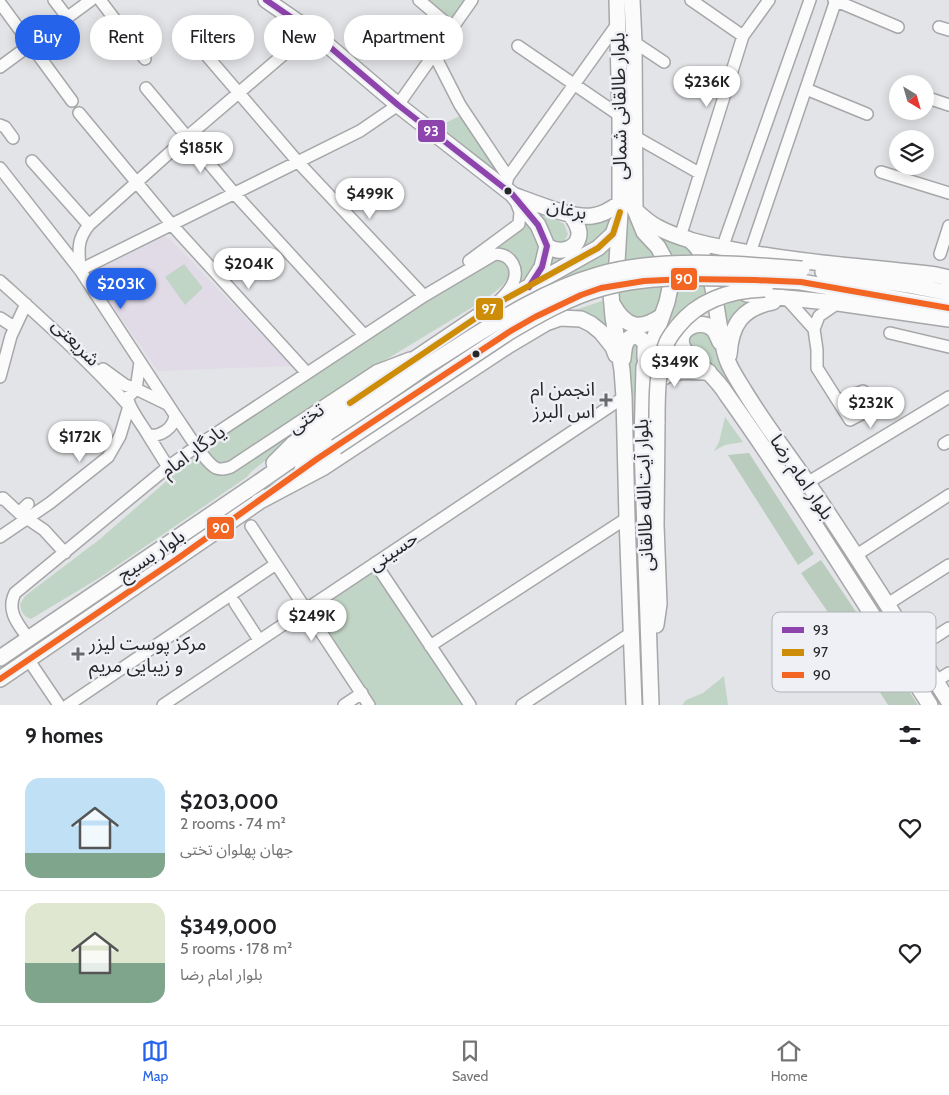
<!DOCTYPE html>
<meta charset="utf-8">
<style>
body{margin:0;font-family:Cabin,"Noto Sans Arabic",sans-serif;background:#f6f6f6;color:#202124;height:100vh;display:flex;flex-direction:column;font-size:19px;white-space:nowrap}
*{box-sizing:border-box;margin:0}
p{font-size:16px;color:#757577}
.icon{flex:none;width:28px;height:28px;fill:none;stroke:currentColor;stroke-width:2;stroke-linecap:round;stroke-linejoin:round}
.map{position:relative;height:705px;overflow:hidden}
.side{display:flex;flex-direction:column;background:#fff;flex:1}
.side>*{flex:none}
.top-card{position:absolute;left:15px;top:15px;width:500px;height:45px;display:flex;gap:10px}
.needle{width:32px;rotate:143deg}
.tools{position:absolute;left:889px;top:75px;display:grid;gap:10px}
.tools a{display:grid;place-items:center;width:45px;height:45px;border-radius:50%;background:#fff;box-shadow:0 2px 12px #0003;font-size:25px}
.price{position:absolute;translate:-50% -42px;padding:0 11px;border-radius:18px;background:#fff;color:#222;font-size:16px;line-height:32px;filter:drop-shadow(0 1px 2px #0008)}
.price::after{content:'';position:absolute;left:50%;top:30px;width:15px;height:11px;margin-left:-8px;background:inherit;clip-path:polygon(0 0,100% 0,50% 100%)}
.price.on{background:#2563eb;color:#fff}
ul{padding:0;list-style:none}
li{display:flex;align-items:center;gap:15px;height:125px;padding:0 25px}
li+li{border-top:1px solid #e0e0e0}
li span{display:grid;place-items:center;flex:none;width:140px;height:100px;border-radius:15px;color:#555}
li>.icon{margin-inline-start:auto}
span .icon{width:60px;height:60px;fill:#fffc;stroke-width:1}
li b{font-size:21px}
h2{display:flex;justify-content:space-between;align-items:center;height:60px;padding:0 25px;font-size:21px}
.pill{padding:0 18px;border-radius:22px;background:#fff;box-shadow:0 2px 12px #0003;font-size:18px;line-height:45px}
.pill.on{background:#2563eb;color:#fff}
.dock{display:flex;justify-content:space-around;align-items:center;height:70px;border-top:1px solid #e0e0e0;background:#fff;font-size:14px;color:#757577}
.dock a{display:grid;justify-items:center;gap:2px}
.dock .on{color:#2563eb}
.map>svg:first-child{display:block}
.education{fill:#e1dbe8}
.green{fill:#c1d5c6}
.forest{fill:#b9ccbe}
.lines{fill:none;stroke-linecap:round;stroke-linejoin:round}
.minor-casing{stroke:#a6a7a9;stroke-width:14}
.major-casing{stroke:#a6a7a9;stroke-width:18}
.minor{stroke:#fbfbfb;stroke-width:11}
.major{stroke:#fbfbfb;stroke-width:15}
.major-bridge-casing{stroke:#a6a7a9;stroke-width:18;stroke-linecap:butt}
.major-bridge{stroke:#fbfbfb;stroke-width:15}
.bus-1-casing{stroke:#eef0f6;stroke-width:10}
.bus-2-casing{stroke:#eef0f6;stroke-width:10}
.bus-3-casing{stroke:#eef0f6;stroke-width:10}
.bus-1{stroke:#8e44ad;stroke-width:6}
.bus-2{stroke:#cd8d08;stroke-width:6}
.bus-3{stroke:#f26522;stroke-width:6}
.bus-dot{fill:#262729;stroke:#eef0f6;stroke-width:2}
.poi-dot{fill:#68696c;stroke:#eef0f6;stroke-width:2}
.labels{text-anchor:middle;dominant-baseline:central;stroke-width:5;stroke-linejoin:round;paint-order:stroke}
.street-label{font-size:19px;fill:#262729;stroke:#eef0f6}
.poi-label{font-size:19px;fill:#262729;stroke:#eef0f6;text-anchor:end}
.key{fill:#eef0f6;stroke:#b2b4b8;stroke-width:1}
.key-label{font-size:14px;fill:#262729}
.line-badge{stroke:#eef0f6;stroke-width:2}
.badge-label{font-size:14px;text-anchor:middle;font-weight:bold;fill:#fff}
</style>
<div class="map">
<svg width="949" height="705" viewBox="0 0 949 705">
<rect width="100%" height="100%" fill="#e3e4e7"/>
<path class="education" d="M 164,236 L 170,239 L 292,366 L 158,371 L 92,277 L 95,271 Z"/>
<path class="green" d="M 419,0 L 472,0 L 452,28 Z
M 462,115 L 500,170 L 495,174 L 440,133 L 443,124 Z
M 528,204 L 564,224 L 568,234 L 564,242 L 555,245 Z
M 625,208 L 629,208 L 660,260 L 623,265 L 626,245 Z
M 614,212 L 613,222 L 599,242 L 545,269 L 549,252 L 566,253 L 579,221 Z
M 527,219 L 543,246 L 539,260 L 523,282 L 517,278 L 517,267 L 487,253 L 518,230 Z
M 655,231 L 688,245 L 701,258 L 670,259 Z
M 615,237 L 612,265 L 536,295 L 534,289 Z
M 493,259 L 505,260 L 510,270 L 509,277 L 502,286 L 486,299 L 382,362 L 227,464 L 217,464 L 209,454 L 210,444 L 385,327 Z
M 184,264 L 203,288 L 185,305 L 165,277 Z
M 666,284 L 658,313 L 636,321 L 622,314 L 615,291 Z
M 676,285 L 707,285 L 710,296 L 695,305 L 654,379 L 648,383 L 650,366 Z
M 729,298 L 773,299 L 729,335 L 718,301 Z
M 605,300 L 605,332 L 569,312 Z
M 707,331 L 737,390 L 797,481 L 793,484 L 687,349 L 687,332 Z
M 631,341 L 640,347 L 634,429 L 645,705 L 641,705 L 627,359 Z
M 360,385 L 251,472 L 247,477 L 99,578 L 31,619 C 24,617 21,612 20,604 L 25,596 L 100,539 L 193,458 L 215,473 Z
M 725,417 L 743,442 L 725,445 L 714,451 L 719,442 Z
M 806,490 L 945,705 L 937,705 L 799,494 Z
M 224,515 L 226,517 L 0,671 L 0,667 Z
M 373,568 L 465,705 L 374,705 L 309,610 Z
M 724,676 L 728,705 L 682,705 L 686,700 L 703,693 Z"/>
<path class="forest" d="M 749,453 L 814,554 L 798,565 L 728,455 Z
M 821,560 L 873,637 L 854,650 L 801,573 Z
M 879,645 L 918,705 L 888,705 L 859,659 Z"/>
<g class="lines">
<g class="minor-casing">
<path id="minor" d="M 54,0 L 67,17
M 100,0 L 145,59
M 419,0 L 452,28
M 691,0 L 743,36
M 834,0 L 898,27
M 0,3 L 72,101
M 939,27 L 949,30
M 189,35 L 298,162 L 424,296
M 634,42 L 664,62
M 518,46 L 616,113
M 434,54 L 460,105 L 508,177
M 0,67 L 91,0
M 146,88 L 234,193 L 364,335
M 806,89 L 867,114
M 925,97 L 949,105
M 79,113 L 172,225 L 307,373
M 0,125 L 5,127 L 13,138
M 634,136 L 699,173
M 32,161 L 89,225
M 0,168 L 80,270 L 175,415 C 174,428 161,437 148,435 C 143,426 127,406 128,397 L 136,389 L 167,404
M 881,172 L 949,193
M 505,189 L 508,177 L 618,23
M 681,234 L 743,36 L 769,0
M 725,240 L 810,0
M 752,247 L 836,0
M 940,254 L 949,226
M 469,261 L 519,224 L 520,212 L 517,204
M 80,270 L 360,131 L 398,105 L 472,0
M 80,270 C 79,251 76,241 89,225 L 187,137 L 311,31
M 0,281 C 44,321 89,361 129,406 L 120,436 L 108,457 L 50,503 L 0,537
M 787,299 L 814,329 L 817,350 L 817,368 L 850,420 L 871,409
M 0,318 L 14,327
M 814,329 L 819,316 L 838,303
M 890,333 L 949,347
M 103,369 L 125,385 L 136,389 L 140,362
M 0,377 L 11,336 L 26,304
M 839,401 L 863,391
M 175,415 C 183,426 205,463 216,468 C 221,470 225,469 231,467 L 376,371 L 410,358
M 148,435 L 168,467
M 944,444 L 949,441
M 807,483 L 949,397
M 0,499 L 3,498 L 19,513 L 44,530 L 65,553
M 19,513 L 28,504
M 251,526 L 369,705
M 855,556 L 949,495
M 375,563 L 470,705
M 235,603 L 259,640
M 886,605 L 949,565
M 935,637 L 949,628
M 28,638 C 18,624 6,611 15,593 L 168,467 L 197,446 L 424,296 L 495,254 C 512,254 520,270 512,285 C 509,291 504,296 499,301
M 430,646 L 627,518
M 28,659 L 59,705
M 936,681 L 949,673
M 68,705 L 276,564
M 163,705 L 624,397
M 344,705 L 362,693
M 522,705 L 631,633"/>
</g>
<g class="major-casing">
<path id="major" d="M 266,0 L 311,31 L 398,105 L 512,194 L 538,225 L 547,246 L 542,267 L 530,286
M 617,0 L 620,116 L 620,212 L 617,262 L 611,294 L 613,317 L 622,370 L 624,397 L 627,518 L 634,705
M 632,0 L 634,42 L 635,210 L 644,232 L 658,247 L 664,258 L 668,269 L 670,288 L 667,302 L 644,367 L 642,444 L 651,705
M 513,195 C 533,202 572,219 592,216 C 602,215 612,209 620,203
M 636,211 C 643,217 649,223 657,227 C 681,240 709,245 734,250 C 801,263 869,267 936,275 L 949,278
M 688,239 C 719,259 714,328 728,362 C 732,372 739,382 745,392 C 764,423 786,452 807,482 C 856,554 902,628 949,702
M 547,246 C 560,255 580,249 579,232 C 578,225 574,219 570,214
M 823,272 L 908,285 L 949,293
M 801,282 L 949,308
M 747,294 L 838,303 L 949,319
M 613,305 C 626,328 640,331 662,316
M 720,342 C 718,338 716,332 713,329 C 701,318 677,328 682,345 C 685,356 700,364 708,372 C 715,379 722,387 727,395 C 799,496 863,602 930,705
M 729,355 C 731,324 742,308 773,302
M 623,359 C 624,347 625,334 639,337 L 645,343 L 645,358
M 651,388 C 669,367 683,372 709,372
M 274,463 L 293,444 L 342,408 L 489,309 L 598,248 L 613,234 L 617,223
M 302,470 L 336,447
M 258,502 L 324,467 L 509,345 L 546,323 L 560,318 L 581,319 L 591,324 L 601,332 L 613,347 L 616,355
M 656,625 L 659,604 L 656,525 L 657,422
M 0,658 L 249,489 L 425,367
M 0,679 L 266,497"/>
</g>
<use href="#minor" class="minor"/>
<use href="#major" class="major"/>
<g class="major-bridge-casing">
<path id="major-bridge" d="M 425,367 C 480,333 535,293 598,275 C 658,257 739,264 802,269
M 657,422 C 657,397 657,368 666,345 C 668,338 674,331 678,326 C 700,299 731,290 765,289
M 336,447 L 509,332 C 538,315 569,297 602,288 C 664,271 737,279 801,282"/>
</g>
<use href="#major-bridge" class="major-bridge"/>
<g class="bus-1-casing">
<path id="bus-1" d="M 266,0 L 311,31 L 398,105 L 512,194 L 538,225 L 547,246 L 542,267 L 529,287"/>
</g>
<g class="bus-2-casing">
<path id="bus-2" d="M 350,403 L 498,303 L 598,248 L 613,234 L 620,212"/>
</g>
<g class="bus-3-casing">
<path id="bus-3" d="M 0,679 L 177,559 L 317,459 L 377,419 L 509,332 L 535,317 L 581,295 L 601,288 L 644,281 L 687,279 L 755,280 L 801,282 L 949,308"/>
</g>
<use href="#bus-1" class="bus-1"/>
<use href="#bus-2" class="bus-2"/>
<use href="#bus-3" class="bus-3"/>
</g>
<g class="bus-dot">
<circle cx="508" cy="191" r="4.5"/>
<circle cx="476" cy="354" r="4.5"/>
</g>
<g class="poi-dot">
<path d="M603.5 392.5h5v5h5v5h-5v5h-5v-5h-5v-5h5z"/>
<path d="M75.5 646.5h5v5h5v5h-5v5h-5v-5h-5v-5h5z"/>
</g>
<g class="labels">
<g class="street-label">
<text transform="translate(619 106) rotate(-91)">بلوار طالقانی شمالی</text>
<text transform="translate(567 209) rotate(12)">برغان</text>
<text transform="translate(76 342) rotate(45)">شریعتی</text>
<text transform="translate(306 418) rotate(-34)">تختی</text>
<text transform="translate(193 451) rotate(-36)">یادگار امام</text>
<text transform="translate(802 477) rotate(56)">بلوار امام رضا</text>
<text transform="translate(644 495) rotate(-92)">بلوار آیت‌الله طالقانی</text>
<text transform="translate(393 551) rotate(-34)">حسینی</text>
<text transform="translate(151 555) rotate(-34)">بلوار بسیج</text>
</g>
<g class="poi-label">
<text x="595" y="389">انجمن ام<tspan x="595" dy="22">اس البرز</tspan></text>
<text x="89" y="643" text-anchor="start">مرکز پوست لیزر<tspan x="89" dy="22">و زیبایی مریم</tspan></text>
</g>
</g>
<rect x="772" y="612" width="164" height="80" rx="8" class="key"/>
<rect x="782" y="627" width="22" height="6" fill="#8e44ad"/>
<rect x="782" y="649" width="22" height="7" fill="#cd8d08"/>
<rect x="782" y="672" width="22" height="6" fill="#f26522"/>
<g class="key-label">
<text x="813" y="635">93</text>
<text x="813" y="657">97</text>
<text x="813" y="680">90</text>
</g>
<g class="line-badge">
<rect x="417" y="119" width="29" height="24" rx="5" fill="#8e44ad"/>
<rect x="670" y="267" width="28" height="24" rx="5" fill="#f26522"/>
<rect x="475" y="297" width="29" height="24" rx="5" fill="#cd8d08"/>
<rect x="206" y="516" width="29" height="24" rx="5" fill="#f26522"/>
</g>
<g class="badge-label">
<text x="431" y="136">93</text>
<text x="684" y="284">90</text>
<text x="489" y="314">97</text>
<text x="221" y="533">90</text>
</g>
</svg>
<div class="tools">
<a><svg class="needle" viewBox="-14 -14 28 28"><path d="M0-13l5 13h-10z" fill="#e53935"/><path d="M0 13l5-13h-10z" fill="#757577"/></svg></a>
<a><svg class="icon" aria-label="layers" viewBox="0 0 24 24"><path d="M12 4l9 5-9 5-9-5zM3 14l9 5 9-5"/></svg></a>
</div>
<b class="price" style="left:707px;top:108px">$236K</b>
<b class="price" style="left:201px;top:174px">$185K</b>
<b class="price" style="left:370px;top:220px">$499K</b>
<b class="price" style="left:249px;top:290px">$204K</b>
<b class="price on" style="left:121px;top:310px">$203K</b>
<b class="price" style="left:675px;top:388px">$349K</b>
<b class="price" style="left:871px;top:429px">$232K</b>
<b class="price" style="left:80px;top:463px">$172K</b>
<b class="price" style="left:312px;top:642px">$249K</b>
<div class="top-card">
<a class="pill on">Buy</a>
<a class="pill">Rent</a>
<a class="pill">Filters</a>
<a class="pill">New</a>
<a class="pill">Apartment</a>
</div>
</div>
<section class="side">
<h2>9 homes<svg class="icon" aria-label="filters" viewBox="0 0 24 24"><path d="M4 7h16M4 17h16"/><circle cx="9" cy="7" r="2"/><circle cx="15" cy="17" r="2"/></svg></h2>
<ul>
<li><span style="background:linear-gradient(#bfe0f5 75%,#7fa58c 0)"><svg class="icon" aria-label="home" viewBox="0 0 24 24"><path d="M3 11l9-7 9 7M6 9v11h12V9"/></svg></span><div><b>$203,000</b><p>2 rooms · 74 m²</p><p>جهان پهلوان تختی</p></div><svg class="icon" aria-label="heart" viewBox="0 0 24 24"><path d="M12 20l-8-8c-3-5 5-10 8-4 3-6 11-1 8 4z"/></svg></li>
<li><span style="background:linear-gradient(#dfe7d0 60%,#7fa58c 0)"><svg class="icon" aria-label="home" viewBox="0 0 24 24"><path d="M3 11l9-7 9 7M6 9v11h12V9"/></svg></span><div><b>$349,000</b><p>5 rooms · 178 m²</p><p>بلوار امام رضا</p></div><svg class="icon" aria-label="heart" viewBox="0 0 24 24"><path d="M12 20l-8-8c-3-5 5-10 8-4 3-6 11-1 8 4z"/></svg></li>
</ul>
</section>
<nav class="dock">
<a class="on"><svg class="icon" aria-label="map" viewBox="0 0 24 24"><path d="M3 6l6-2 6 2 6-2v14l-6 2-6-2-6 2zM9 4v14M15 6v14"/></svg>Map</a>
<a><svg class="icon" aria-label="saved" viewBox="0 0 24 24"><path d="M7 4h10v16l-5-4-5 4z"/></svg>Saved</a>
<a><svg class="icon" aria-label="home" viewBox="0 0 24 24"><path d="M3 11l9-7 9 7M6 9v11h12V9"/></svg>Home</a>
</nav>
